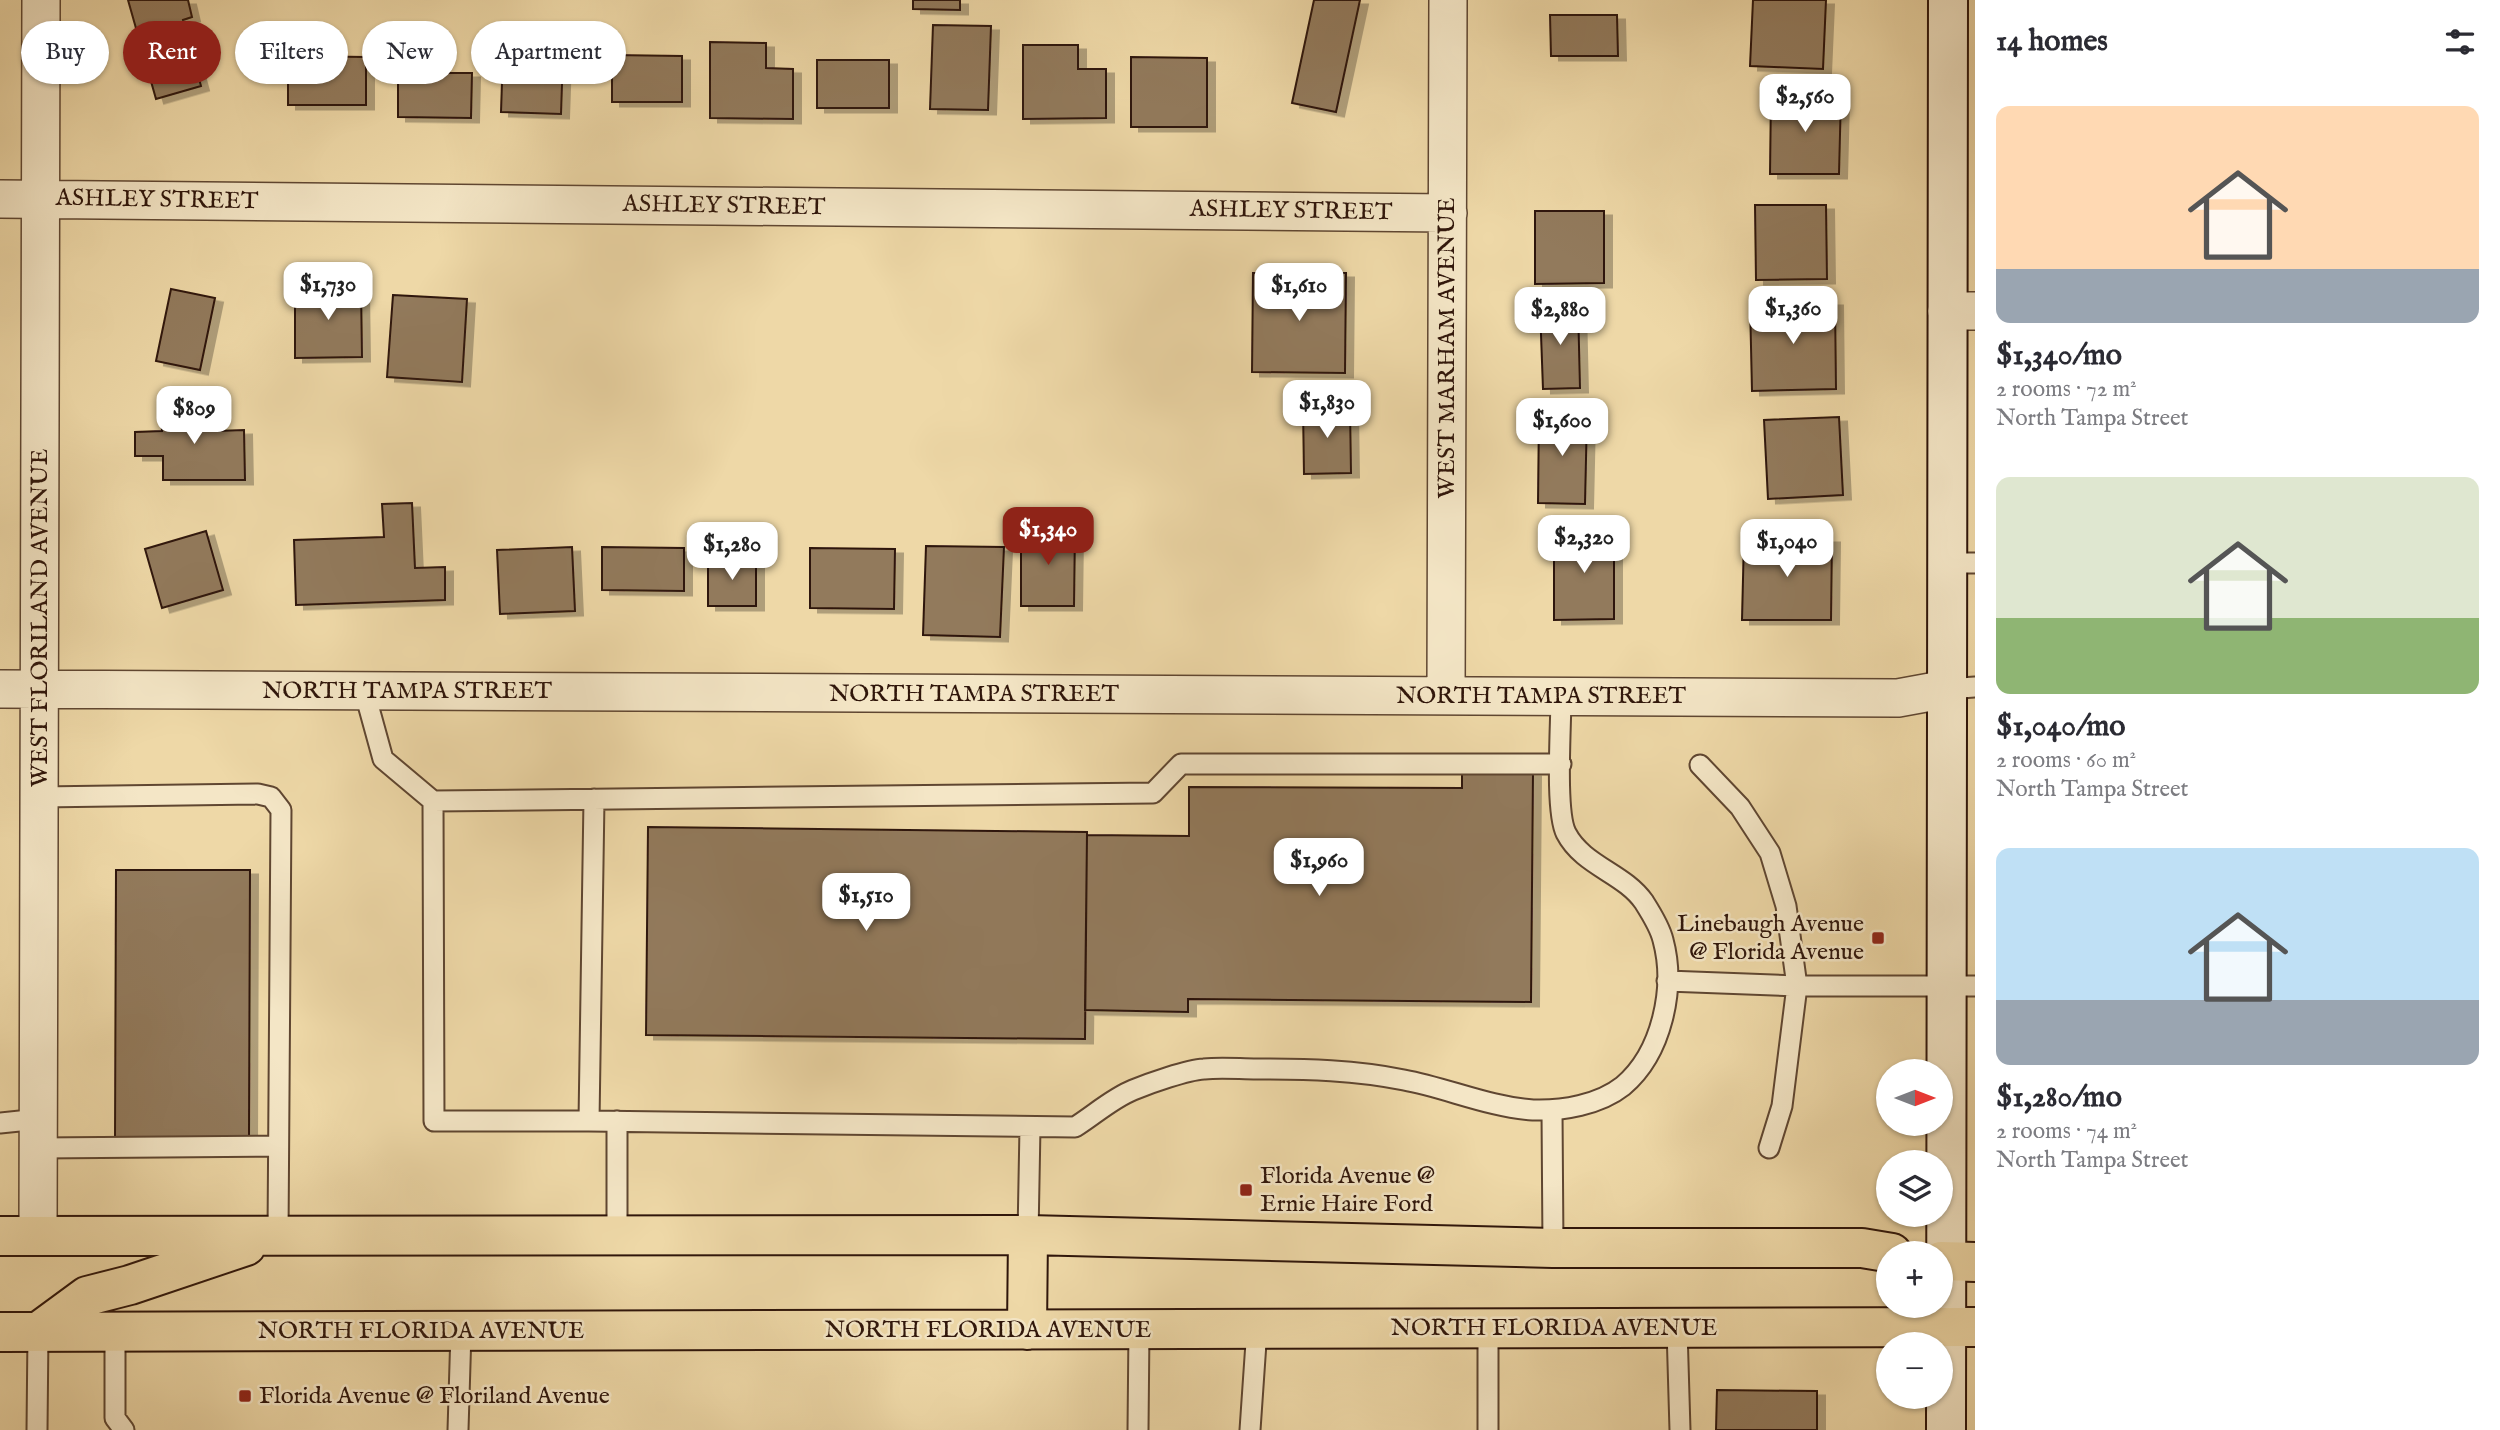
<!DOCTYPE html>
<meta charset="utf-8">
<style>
body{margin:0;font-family:"IM FELL English",serif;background:#f2f2f3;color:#2b2b33;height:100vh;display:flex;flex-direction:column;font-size:26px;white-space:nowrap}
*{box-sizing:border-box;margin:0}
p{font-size:23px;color:#7c7c81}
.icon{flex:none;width:38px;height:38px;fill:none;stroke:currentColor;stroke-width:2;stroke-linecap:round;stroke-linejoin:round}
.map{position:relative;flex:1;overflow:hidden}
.drawer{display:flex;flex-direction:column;background:#fff;width:525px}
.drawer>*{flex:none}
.guide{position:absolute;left:21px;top:21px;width:665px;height:63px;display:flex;gap:14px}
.needle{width:46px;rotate:90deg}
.tools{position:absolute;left:1876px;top:1059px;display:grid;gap:14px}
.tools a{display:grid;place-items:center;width:77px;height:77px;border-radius:50%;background:#fff;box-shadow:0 2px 5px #0004;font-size:35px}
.price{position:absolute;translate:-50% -60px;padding:0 16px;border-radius:14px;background:#fff;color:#222;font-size:23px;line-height:46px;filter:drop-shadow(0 2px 4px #0008)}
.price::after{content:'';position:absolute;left:50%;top:42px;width:21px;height:16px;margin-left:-10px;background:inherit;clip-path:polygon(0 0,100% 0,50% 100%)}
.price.active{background:#8f2418;color:#fff}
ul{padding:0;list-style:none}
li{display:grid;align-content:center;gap:14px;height:371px;padding:0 21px}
li span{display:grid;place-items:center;height:217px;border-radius:14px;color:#555}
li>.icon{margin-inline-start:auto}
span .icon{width:126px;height:126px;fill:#fffc;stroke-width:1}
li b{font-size:30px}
h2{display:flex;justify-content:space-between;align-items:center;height:84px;padding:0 21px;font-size:30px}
.chip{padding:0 24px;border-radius:32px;background:#fff;box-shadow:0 2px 5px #0004;font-size:24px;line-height:63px}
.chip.active{background:#8f2418;color:#fff}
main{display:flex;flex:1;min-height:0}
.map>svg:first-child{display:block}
.building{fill:#927a5c;stroke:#2f150a;stroke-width:2;filter:url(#shadow)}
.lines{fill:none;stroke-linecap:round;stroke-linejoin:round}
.lane-casing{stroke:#5f4631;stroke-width:23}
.street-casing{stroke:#5f4631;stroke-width:40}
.secondary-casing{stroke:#2f150a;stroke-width:42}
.primary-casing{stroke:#2f150a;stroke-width:42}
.lane{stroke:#f4e6c6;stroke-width:19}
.street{stroke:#f4e6c6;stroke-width:37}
.secondary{stroke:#f4e6c6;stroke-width:38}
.primary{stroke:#eed8a7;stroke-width:38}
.poi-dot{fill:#8f2418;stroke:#f4e6c6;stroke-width:2.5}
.labels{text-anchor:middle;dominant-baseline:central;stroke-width:5;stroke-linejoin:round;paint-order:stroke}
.street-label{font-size:24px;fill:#2f150a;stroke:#f4e6c6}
.poi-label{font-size:24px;fill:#2f150a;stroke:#f4e6c6;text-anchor:start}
</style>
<main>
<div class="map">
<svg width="1975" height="1430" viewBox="0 0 1975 1430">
<defs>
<filter id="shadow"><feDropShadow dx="8" dy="4.5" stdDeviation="0" flood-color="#0004"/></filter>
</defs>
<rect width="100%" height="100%" fill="#eed8a7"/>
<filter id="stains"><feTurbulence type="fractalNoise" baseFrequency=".00286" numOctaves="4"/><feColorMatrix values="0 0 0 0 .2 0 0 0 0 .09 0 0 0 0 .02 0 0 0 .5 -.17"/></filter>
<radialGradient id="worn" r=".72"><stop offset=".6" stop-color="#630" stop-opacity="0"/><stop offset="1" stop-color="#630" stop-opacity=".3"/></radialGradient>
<path class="building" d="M 128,0 L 188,0 L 192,17 L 183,20 L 201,86 L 156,99 Z
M 913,0 L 960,0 L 960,10 L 913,9 Z
M 1314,0 L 1360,0 L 1336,112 L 1292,103 Z
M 1753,0 L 1826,0 L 1823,69 L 1750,66 Z
M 1550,15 L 1617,15 L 1618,56 L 1551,56 Z
M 504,23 L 564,25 L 561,114 L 501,112 Z
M 933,25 L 991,26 L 988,110 L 930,109 Z
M 710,42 L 766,43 L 766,68 L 793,69 L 793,119 L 710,118 Z
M 1023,45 L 1078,45 L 1078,69 L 1106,69 L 1106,118 L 1023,119 Z
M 612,55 L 682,56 L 682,102 L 612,102 Z
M 288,56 L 366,57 L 366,105 L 288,105 Z
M 1131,57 L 1207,58 L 1207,127 L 1131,127 Z
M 817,60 L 889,60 L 889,108 L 817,108 Z
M 398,73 L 472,73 L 471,118 L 398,117 Z
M 1771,94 L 1841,95 L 1839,174 L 1770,174 Z
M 1755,205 L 1826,205 L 1827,279 L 1756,280 Z
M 1535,211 L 1604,211 L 1604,283 L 1535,284 Z
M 1253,273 L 1346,273 L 1345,373 L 1252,372 Z
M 295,286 L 361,286 L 362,357 L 295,358 Z
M 171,289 L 215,298 L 200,370 L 156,361 Z
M 393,295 L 467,299 L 462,382 L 387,377 Z
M 1835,301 L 1836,389 L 1752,391 L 1750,302 Z
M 1578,305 L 1580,388 L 1543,389 L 1540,307 Z
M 161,406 L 217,406 L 217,431 L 244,430 L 245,480 L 163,480 L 163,456 L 135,456 L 135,432 L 162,431 Z
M 1303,407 L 1350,407 L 1351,473 L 1304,474 Z
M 1539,413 L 1587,414 L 1585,504 L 1538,503 Z
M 1839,417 L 1843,495 L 1768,499 L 1764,420 Z
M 412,503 L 415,568 L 445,567 L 445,600 L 296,605 L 294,540 L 384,537 L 382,504 Z
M 1021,528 L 1075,529 L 1074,606 L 1021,606 Z
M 1554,530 L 1614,530 L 1614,619 L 1554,620 Z
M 206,531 L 223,590 L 162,608 L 145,549 Z
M 1744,538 L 1832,538 L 1831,620 L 1742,620 Z
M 926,546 L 1004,547 L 1000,637 L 923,635 Z
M 572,547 L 575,611 L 500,614 L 497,550 Z
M 602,547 L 684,548 L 684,591 L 602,590 Z
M 810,548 L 895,549 L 894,609 L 810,608 Z
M 708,558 L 756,559 L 756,606 L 708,606 Z
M 1462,771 L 1533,772 L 1531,1002 L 1188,999 L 1188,1012 L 1085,1010 L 1087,835 L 1189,836 L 1189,787 L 1462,788 Z
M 648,827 L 1087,832 L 1085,1039 L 646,1035 Z
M 116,870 L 250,870 L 249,1140 L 115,1139 Z
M 1717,1390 L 1817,1391 L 1817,1430 L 1716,1430 Z"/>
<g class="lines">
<g class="lane-casing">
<path id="lane" d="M 1947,563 L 1975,563
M 1947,689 L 1975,687
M 364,690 L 383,759 L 433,801
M 1561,697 C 1561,726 1555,811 1566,833 C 1583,866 1624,873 1644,902 C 1651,913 1660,927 1663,940 C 1676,988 1662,1053 1623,1086 C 1599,1105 1562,1111 1533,1110 C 1489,1107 1447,1088 1404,1080 C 1355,1070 1307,1069 1257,1069 C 1240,1069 1221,1067 1204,1069 C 1187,1070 1150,1083 1133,1090 C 1113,1098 1094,1115 1075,1127 L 589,1121 L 434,1121 L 433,801 L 1153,793 L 1181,764 L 1561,764
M 1700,765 L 1740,807 L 1770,853 L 1786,906 L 1797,986 L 1782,1106 L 1769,1148
M 40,797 L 258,794 L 271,797 L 281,810 L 278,1235
M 1667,981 L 1797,986 L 1975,986
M 1552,1111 L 1553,1248
M 589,1121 L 594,799
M 617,1121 L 617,1235
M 0,1123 L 39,1119
M 39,1148 L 278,1146
M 1028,1235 L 1030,1127
M 1677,1329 L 1680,1430
M 115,1332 L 115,1418 L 124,1430
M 37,1430 L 38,1332
M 458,1430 L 461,1331
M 1138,1430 L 1139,1329
M 1250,1430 L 1257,1328
M 1488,1430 L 1488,1328"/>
</g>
<g class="street-casing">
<path id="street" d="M 0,199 L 1448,213
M 1947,311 L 1975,311
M 0,689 L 1898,698 L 1947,689
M 1446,696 L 1448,0
M 38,1236 L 41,0"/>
</g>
<g class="secondary-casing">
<path id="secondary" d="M 1946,1430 L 1948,0"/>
</g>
<g class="primary-casing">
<path id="primary" d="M 0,1236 L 1028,1235 L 1553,1248 L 1862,1248 L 1892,1253
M 1941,1261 L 1975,1262
M 1027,1330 L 1028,1235
M 0,1332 L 1975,1327
M 38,1332 L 87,1296 L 130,1285 L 246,1246"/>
</g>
<use href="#lane" class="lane"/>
<use href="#street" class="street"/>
<use href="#secondary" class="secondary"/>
<use href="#primary" class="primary"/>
</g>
<g class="poi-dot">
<rect x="1871" y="931" width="14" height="14" rx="3.5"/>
<rect x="1239" y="1183" width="14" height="14" rx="3.5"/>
<rect x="238" y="1389" width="14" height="14" rx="3.5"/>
</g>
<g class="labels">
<g class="street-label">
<text transform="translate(157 200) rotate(1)">ASHLEY STREET</text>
<text transform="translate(724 206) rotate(1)">ASHLEY STREET</text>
<text transform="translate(1291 211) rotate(1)">ASHLEY STREET</text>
<text transform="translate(1447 348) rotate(-90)">WEST MARHAM AVENUE</text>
<text transform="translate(40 618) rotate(-90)">WEST FLORILAND AVENUE</text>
<text x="407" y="691">NORTH TAMPA STREET</text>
<text x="974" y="694">NORTH TAMPA STREET</text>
<text x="1541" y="696">NORTH TAMPA STREET</text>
<text x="1554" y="1328">NORTH FLORIDA AVENUE</text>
<text x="988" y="1330">NORTH FLORIDA AVENUE</text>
<text x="421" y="1331">NORTH FLORIDA AVENUE</text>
</g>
<g class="poi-label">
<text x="1864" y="924" text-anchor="end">Linebaugh Avenue<tspan x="1864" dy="28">@ Florida Avenue</tspan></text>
<text x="1260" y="1176">Florida Avenue @<tspan x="1260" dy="28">Ernie Haire Ford</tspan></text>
<text x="259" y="1396">Florida Avenue @ Floriland Avenue</text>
</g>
</g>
<rect width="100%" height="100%" filter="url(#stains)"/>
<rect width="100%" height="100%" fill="url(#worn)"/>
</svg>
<div class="tools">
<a><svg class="needle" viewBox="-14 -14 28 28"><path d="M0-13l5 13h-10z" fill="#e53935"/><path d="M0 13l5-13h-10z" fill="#7c7c81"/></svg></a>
<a><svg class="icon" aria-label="layers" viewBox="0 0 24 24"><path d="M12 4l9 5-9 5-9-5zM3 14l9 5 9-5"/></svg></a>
<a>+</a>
<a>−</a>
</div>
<b class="price" style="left:1805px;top:134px">$2,560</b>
<b class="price" style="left:328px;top:322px">$1,730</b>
<b class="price" style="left:1299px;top:323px">$1,610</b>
<b class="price" style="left:1793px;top:346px">$1,360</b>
<b class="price" style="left:1560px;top:347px">$2,880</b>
<b class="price" style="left:1327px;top:440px">$1,830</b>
<b class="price" style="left:194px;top:446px">$809</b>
<b class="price" style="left:1562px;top:458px">$1,600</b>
<b class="price active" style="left:1048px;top:567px">$1,340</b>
<b class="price" style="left:1584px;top:575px">$2,320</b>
<b class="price" style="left:1787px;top:579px">$1,040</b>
<b class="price" style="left:732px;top:582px">$1,280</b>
<b class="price" style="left:1319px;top:898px">$1,960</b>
<b class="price" style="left:866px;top:933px">$1,510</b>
<div class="guide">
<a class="chip">Buy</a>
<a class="chip active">Rent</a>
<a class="chip">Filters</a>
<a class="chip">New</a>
<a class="chip">Apartment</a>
</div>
</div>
<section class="drawer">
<h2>14 homes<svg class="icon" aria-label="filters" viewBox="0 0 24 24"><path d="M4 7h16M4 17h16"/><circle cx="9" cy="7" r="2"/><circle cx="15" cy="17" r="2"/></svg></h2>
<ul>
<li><span style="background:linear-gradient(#ffd9b3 75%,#9aa5b1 0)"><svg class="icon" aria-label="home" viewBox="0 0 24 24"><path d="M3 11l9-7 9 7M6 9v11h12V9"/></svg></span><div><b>$1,340/mo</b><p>2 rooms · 72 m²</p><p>North Tampa Street</p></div></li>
<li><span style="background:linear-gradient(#dfe7d0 65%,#8fb573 0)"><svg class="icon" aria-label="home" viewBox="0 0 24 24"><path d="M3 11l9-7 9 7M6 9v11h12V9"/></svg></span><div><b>$1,040/mo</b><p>2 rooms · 60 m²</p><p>North Tampa Street</p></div></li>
<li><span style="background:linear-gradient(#bfe0f5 70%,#9aa5b1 0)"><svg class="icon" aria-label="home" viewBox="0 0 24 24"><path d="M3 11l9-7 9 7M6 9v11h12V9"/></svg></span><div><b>$1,280/mo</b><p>2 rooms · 74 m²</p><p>North Tampa Street</p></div></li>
</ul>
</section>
</main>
